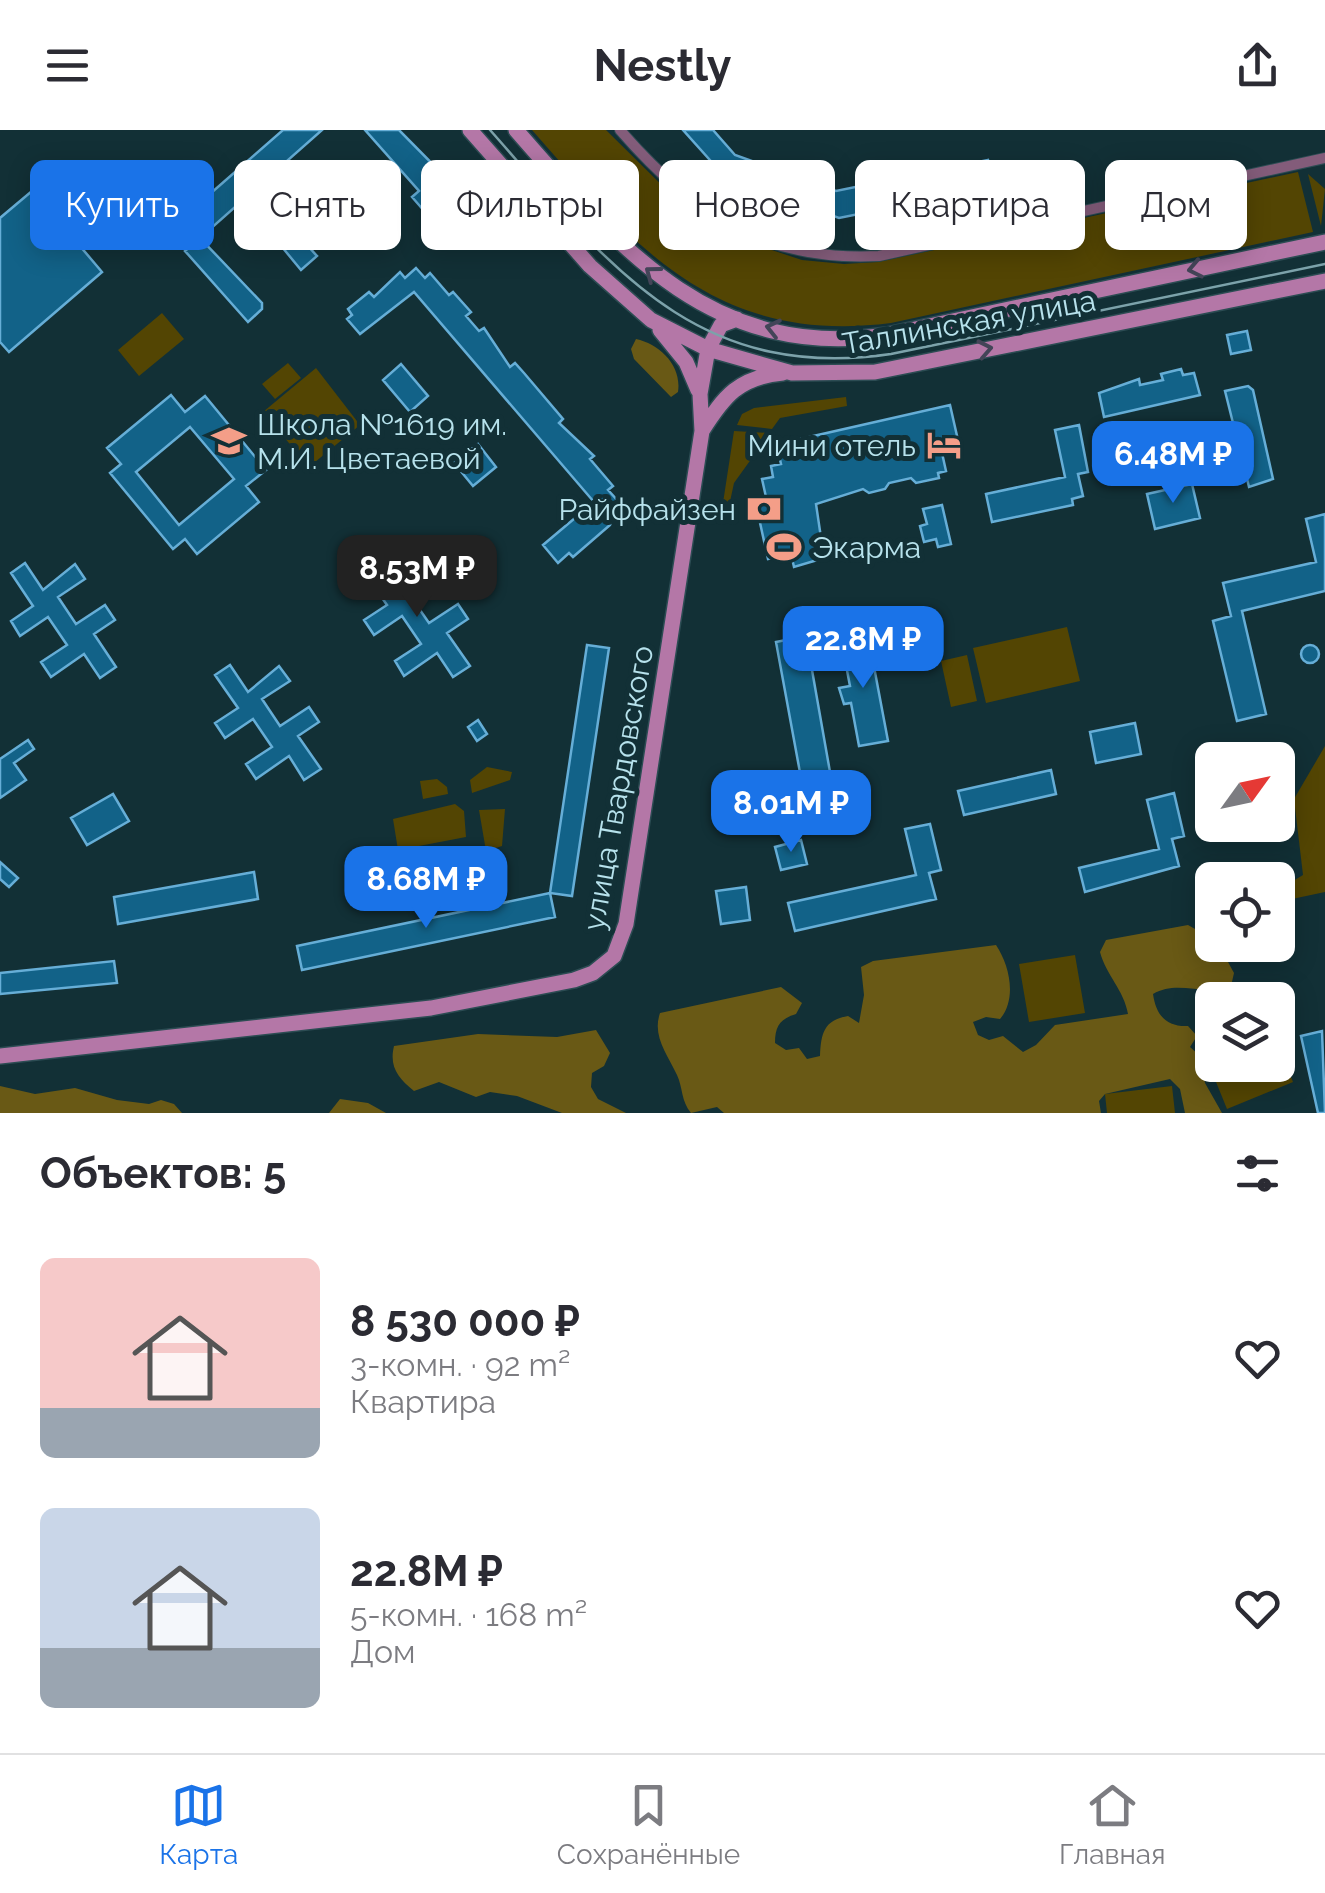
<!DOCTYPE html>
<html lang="ru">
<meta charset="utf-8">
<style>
body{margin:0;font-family:Raleway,sans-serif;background:#f7f7f7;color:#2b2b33;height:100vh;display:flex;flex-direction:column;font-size:38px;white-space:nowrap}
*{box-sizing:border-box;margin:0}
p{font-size:32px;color:#7c7c81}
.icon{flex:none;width:55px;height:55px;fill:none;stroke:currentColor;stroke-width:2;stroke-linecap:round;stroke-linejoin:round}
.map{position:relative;height:983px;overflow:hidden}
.drawer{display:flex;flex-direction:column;background:#fff;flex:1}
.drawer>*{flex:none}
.banner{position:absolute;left:30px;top:30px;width:1265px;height:90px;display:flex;gap:20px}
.needle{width:65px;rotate:57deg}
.tools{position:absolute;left:1195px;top:612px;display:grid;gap:20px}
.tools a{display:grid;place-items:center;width:100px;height:100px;border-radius:15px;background:#fff;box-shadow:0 5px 25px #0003;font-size:50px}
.price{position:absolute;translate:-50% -85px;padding:0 22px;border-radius:20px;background:#1a73e8;color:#fff;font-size:32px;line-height:65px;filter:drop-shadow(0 2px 5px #0008)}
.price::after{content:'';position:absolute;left:50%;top:60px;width:30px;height:22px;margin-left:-15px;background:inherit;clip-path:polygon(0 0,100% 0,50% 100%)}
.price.selected{background:#222;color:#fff}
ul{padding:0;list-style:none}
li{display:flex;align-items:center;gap:30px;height:250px;padding:0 40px}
li span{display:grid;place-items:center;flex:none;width:280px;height:200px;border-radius:15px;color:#555}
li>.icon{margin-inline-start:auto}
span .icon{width:120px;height:120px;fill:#fffc;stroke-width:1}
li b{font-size:42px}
h2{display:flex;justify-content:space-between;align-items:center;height:120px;padding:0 40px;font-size:42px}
.tag{padding:0 35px;border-radius:15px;background:#fff;box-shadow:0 5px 25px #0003;font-size:35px;line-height:90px}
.tag.selected{background:#1a73e8;color:#fff}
header{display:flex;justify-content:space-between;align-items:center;height:130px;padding:0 40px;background:#fff;font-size:45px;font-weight:700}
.menu{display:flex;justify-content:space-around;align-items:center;height:140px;border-top:2px solid #e1e1e2;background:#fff;font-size:28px;color:#7c7c81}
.menu a{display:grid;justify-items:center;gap:5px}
.menu .selected{color:#1a73e8}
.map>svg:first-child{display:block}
.green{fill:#534503}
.forest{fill:#695915}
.building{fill:#126288;stroke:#66aed7;stroke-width:2.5;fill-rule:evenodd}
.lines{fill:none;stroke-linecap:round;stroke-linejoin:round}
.minor-casing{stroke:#2c4c53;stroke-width:12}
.secondary-casing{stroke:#2c4c53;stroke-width:18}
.minor{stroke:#835c7a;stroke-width:10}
.secondary{stroke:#b477a7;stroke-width:15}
.tram{stroke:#7ca2aa;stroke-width:2.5}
.oneway{stroke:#434558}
.labels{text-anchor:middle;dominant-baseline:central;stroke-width:10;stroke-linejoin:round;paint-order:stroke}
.street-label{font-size:30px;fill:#b7e2ec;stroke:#123036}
.poi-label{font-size:30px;fill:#b7e2ec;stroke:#123036;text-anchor:start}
</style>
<header><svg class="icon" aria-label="menu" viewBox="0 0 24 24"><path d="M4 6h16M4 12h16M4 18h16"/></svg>Nestly<svg class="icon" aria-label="share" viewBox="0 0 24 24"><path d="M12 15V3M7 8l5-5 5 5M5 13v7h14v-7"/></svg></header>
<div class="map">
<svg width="1325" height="983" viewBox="0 0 1325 983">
<rect width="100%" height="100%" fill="#123036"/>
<path class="green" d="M 532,0 L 606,0 L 689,82 L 726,105 L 802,130 L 844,134 L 878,132 L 1298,42 L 1313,102 L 891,193 C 716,215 636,118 532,0 Z
M 1308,44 L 1325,59 L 1321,96 Z
M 162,183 L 184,209 L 139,246 L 118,220 Z
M 288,233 L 301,248 L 275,269 L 262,254 Z
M 316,238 L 360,295 L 309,337 L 263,282 Z
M 846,267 L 847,276 L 780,288 L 772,299 L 737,295 L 742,284 L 754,278 Z
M 734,301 L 770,303 L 734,353 L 728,381 L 721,386 Z
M 1067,497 L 1080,551 L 986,573 L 973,518 Z
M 967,525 L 977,571 L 951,577 L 941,531 Z
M 1325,616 L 1325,762 L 1278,772 L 1278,760 L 1303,745 L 1294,669 Z
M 487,637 L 512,642 L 510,650 L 472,663 L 470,650 Z
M 437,649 L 447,657 L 448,664 L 423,669 L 420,651 Z
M 455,674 L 464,681 L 466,707 L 398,720 L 393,689 Z
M 505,679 L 502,716 L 486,721 L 479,680 Z
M 1075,825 L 1085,883 L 1029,892 L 1019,834 Z
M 1280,920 L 1293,952 L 1227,979 L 1214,947 L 1244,935 L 1278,935 Z
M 1172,956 L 1175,983 L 1107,983 L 1105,964 Z"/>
<path class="forest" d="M 636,209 C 660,214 682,236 678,262 L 671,267 L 634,229 L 631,219 Z
M 1188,795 L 1211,808 L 1205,819 L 1228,832 L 1234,843 L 1231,856 C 1204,867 1178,849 1153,864 C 1156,885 1166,897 1188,896 L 1197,906 L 1190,917 L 1200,926 L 1205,953 L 1222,983 L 1185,983 L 1180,959 L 1170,949 L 1105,964 L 1099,971 L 1101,983 L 724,983 L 717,977 L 691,983 C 681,971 683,958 677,945 C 667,924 652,906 660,883 L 781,857 L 802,873 L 796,884 C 780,889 775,896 775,913 L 786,920 L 799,918 L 807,929 L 820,926 C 821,903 824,890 848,886 L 859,893 L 864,865 L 861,837 L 873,831 L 996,815 C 1010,836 1017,869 1000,889 L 986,887 L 973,892 L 978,905 L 989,910 L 1003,906 L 1023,922 L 1036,915 L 1055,895 L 1128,884 C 1124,860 1106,845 1100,822 L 1106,810 Z
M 596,900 L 610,923 L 604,936 L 592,943 L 591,957 L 598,969 L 626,983 L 562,983 L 517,966 L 490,962 L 476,967 L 439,952 L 414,961 C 398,948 389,937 394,916 L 478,904 L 557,907 Z
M 0,956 L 35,964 L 75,958 L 117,970 L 149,974 L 161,970 L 174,974 L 182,983 L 0,983 Z
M 340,969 L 368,973 L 386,983 L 329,983 Z"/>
<path class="building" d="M 283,0 L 322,0 L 200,108 L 262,173 L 262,179 L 248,192 L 185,121 L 192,115 L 180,102 L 192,92 L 186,85 Z
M 365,0 L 399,0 L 469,71 L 439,98 L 412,67 L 419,61 Z
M 683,0 L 713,0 L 735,25 L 836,61 L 988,30 L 994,57 L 839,88 L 726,48 Z
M 32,61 L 61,95 L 75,82 L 87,97 L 74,109 L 102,142 L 9,222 L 0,212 L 0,88 Z
M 297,104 L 317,126 L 301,140 L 282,117 Z
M 416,138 L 425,148 L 430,143 L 449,165 L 453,162 L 471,182 L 466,186 L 479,201 L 484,198 L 510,237 L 515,233 L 524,243 L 563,289 L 559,293 L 594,326 L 590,329 L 613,356 L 608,360 L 618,371 L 606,382 L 612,389 L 610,395 L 573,427 L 569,423 L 558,433 L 543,415 L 594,372 L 414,162 L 360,204 L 347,189 L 352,185 L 348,179 L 369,162 L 374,167 L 400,142 L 405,148 Z
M 1247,201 L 1251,220 L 1231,224 L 1227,205 Z
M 401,234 L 428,266 L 410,282 L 383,250 Z
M 1181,239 L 1183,245 L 1194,243 L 1200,265 L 1104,287 L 1099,263 L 1139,249 L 1140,255 L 1163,250 L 1161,244 Z
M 1248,256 L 1253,260 L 1273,349 L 1249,357 L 1225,261 Z
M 171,265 L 185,282 L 205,266 L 266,340 L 246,356 L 259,372 L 197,424 L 185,409 L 173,419 L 110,343 L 121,334 L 107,318 ZM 190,297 L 234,349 L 179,395 L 136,342 Z
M 950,275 L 960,319 L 942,323 L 946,341 L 938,343 L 939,348 L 916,353 L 911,348 L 889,353 L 885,359 L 869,363 L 863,359 L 816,374 L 824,428 L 794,437 L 791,424 L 768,429 L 755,370 L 766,367 L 762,349 L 773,347 L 771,336 L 781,334 L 779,325 L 790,322 L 787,312 Z
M 1079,295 L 1088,342 L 1078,344 L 1083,366 L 1072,369 L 1073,375 L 992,392 L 986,364 L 1065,347 L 1055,300 Z
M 1184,306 L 1189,327 L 1156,335 L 1151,315 Z
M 478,314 L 496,337 L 473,356 L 454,333 Z
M 1192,354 L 1200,388 L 1155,399 L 1147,364 Z
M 942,375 L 951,414 L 938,417 L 936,409 L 924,412 L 920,396 L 927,394 L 923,379 Z
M 1325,384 L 1325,461 L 1242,481 L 1266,584 L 1237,591 L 1213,491 L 1231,486 L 1223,453 L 1316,432 L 1306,389 Z
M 378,432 L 394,456 L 428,433 L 439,448 L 411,467 L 429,493 L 458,474 L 468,489 L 447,503 L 470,536 L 453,547 L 437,523 L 404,546 L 395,531 L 421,514 L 402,486 L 374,505 L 364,490 L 387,475 L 364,442 Z
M 25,433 L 43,460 L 75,434 L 85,449 L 58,467 L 76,494 L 105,475 L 115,490 L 94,504 L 116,537 L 100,548 L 84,524 L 51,547 L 41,532 L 67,515 L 48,487 L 20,506 L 11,491 L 33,476 L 11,443 Z
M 868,505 L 888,611 L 859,616 L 851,573 L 844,574 L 839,558 L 850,556 L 841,509 Z
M 806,506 L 830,642 L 801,648 L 776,512 Z
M 587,515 L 609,518 L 572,766 L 550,763 Z
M1301 524a9 9 0 1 1 18 0a9 9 0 1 1-18 0Z
M 230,535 L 248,562 L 279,536 L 290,551 L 262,569 L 280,596 L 309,577 L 319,592 L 298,606 L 321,639 L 304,650 L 289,626 L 256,649 L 246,634 L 272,617 L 253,589 L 225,608 L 215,593 L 238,578 L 215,545 Z
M 478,590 L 487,604 L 477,611 L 468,597 Z
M 1135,593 L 1141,624 L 1096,633 L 1090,602 Z
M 28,610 L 34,619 L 14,633 L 26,650 L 0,668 L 0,629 Z
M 1051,640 L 1056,664 L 964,685 L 958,661 Z
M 1174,663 L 1184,706 L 1172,709 L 1179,736 L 1085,762 L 1079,738 L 1159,719 L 1147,670 Z
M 113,664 L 129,691 L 87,715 L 71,688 Z
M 930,694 L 941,740 L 929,743 L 936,769 L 795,801 L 788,773 L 916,745 L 905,699 Z
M 801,710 L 807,734 L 781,740 L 775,717 Z
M 0,732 L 18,748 L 9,757 L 0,749 Z
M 254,742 L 258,769 L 118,794 L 114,767 Z
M 746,757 L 750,790 L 721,794 L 716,761 Z
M 550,763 L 555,787 L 302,840 L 297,816 Z
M 114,831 L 117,853 L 0,864 L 0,843 Z
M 1322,901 L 1325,983 L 1318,983 L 1301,906 Z"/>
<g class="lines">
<g class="minor-casing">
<path id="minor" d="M 620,0 C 693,84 763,132 879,126 L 1325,28"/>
</g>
<g class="secondary-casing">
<path id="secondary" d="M 470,0 L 590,136 L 651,190 L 708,219 L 792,243 L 875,242 L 1325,151
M 516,0 C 618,117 713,231 887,205 L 1325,112
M 660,200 L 686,232 L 698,260
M 702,301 C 724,266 739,247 783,243
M 0,926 L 431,878 L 574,850 L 593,843 L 614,826 L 626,794 L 702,301 L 700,264 L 708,219 L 721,195 L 737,189"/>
</g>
<use href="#minor" class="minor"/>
<use href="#secondary" class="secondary"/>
<path class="tram" d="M 490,0 C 606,131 693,253 891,224 L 1325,134"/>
</g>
<defs><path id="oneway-chevron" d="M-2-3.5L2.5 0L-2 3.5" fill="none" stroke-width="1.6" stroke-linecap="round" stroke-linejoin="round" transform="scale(2.5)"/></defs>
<g class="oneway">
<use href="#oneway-chevron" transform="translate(1195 139) rotate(168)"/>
<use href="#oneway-chevron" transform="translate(652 143) rotate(-143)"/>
<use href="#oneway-chevron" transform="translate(773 198) rotate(-167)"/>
<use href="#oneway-chevron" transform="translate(985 219) rotate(-11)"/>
</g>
<defs>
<g id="school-bare" transform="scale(2.7)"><path d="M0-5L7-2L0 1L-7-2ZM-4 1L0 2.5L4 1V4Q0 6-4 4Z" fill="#f49e88" stroke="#123036" stroke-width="2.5" paint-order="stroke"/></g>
<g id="hotel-bare" transform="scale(2.7)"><path d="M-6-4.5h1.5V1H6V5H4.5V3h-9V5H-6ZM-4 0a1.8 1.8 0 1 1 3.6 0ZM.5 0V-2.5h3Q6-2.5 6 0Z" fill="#f49e88" stroke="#123036" stroke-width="2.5" paint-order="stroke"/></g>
<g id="bank-bare" transform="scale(2.7)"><path d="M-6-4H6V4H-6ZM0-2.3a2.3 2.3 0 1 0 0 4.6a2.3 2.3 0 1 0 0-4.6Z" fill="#f49e88" stroke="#123036" stroke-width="2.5" paint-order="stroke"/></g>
<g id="stadium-bare" transform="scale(2.7)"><path d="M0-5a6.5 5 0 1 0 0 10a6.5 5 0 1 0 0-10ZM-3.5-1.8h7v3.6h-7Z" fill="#f49e88" stroke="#123036" stroke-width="2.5" paint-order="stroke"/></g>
</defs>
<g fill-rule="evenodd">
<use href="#school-bare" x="229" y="311"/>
<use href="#hotel-bare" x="944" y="315"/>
<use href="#bank-bare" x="764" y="379"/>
<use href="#stadium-bare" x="784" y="417"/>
</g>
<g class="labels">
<g class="street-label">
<text transform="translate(969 192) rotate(-10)">Таллинская улица</text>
<text transform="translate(618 658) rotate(-80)">улица Твардовского</text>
</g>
<g class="poi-label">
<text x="257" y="294">Школа №1619 им.<tspan x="257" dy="34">М.И. Цветаевой</tspan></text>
<text x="916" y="315" text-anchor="end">Мини отель</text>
<text x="736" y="379" text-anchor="end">Райффайзен</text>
<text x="812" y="417">Экарма</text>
</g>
</g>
</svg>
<div class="tools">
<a><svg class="needle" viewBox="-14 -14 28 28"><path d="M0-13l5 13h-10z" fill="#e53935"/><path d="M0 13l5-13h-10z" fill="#7c7c81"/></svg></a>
<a><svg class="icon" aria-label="locate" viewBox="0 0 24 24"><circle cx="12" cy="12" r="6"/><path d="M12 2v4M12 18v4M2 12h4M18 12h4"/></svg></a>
<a><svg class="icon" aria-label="layers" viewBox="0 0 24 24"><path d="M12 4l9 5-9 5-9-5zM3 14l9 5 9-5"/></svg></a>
</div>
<b class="price" style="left:1173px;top:376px">6.48M ₽</b>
<b class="price selected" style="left:417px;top:490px">8.53M ₽</b>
<b class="price" style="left:863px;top:561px">22.8M ₽</b>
<b class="price" style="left:791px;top:725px">8.01M ₽</b>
<b class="price" style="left:426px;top:801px">8.68M ₽</b>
<div class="banner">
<a class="tag selected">Купить</a>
<a class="tag">Снять</a>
<a class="tag">Фильтры</a>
<a class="tag">Новое</a>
<a class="tag">Квартира</a>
<a class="tag">Дом</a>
</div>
</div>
<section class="drawer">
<h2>Объектов: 5<svg class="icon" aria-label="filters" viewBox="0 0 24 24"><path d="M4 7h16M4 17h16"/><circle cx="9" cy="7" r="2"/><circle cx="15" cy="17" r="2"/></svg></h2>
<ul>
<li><span style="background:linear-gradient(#f6c9c9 75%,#9aa5b1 0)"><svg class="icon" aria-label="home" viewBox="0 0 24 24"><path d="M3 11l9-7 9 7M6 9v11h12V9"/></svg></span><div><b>8 530 000 ₽</b><p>3-комн. · 92 m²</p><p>Квартира</p></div><svg class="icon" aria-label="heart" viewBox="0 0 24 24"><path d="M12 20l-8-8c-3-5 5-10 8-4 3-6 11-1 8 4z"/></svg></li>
<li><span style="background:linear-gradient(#c9d6e8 70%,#9aa5b1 0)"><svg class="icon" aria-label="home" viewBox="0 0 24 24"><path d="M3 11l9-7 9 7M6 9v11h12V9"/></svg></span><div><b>22.8M ₽</b><p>5-комн. · 168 m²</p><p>Дом</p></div><svg class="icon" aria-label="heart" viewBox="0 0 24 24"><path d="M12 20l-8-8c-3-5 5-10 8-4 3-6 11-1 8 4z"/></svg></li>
</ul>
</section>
<nav class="menu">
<a class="selected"><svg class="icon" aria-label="map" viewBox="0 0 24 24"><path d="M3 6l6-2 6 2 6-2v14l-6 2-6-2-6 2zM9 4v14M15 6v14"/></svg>Карта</a>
<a><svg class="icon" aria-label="saved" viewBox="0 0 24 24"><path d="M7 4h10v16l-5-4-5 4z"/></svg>Сохранённые</a>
<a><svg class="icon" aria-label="home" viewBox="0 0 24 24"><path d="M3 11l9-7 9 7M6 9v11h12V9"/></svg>Главная</a>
</nav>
